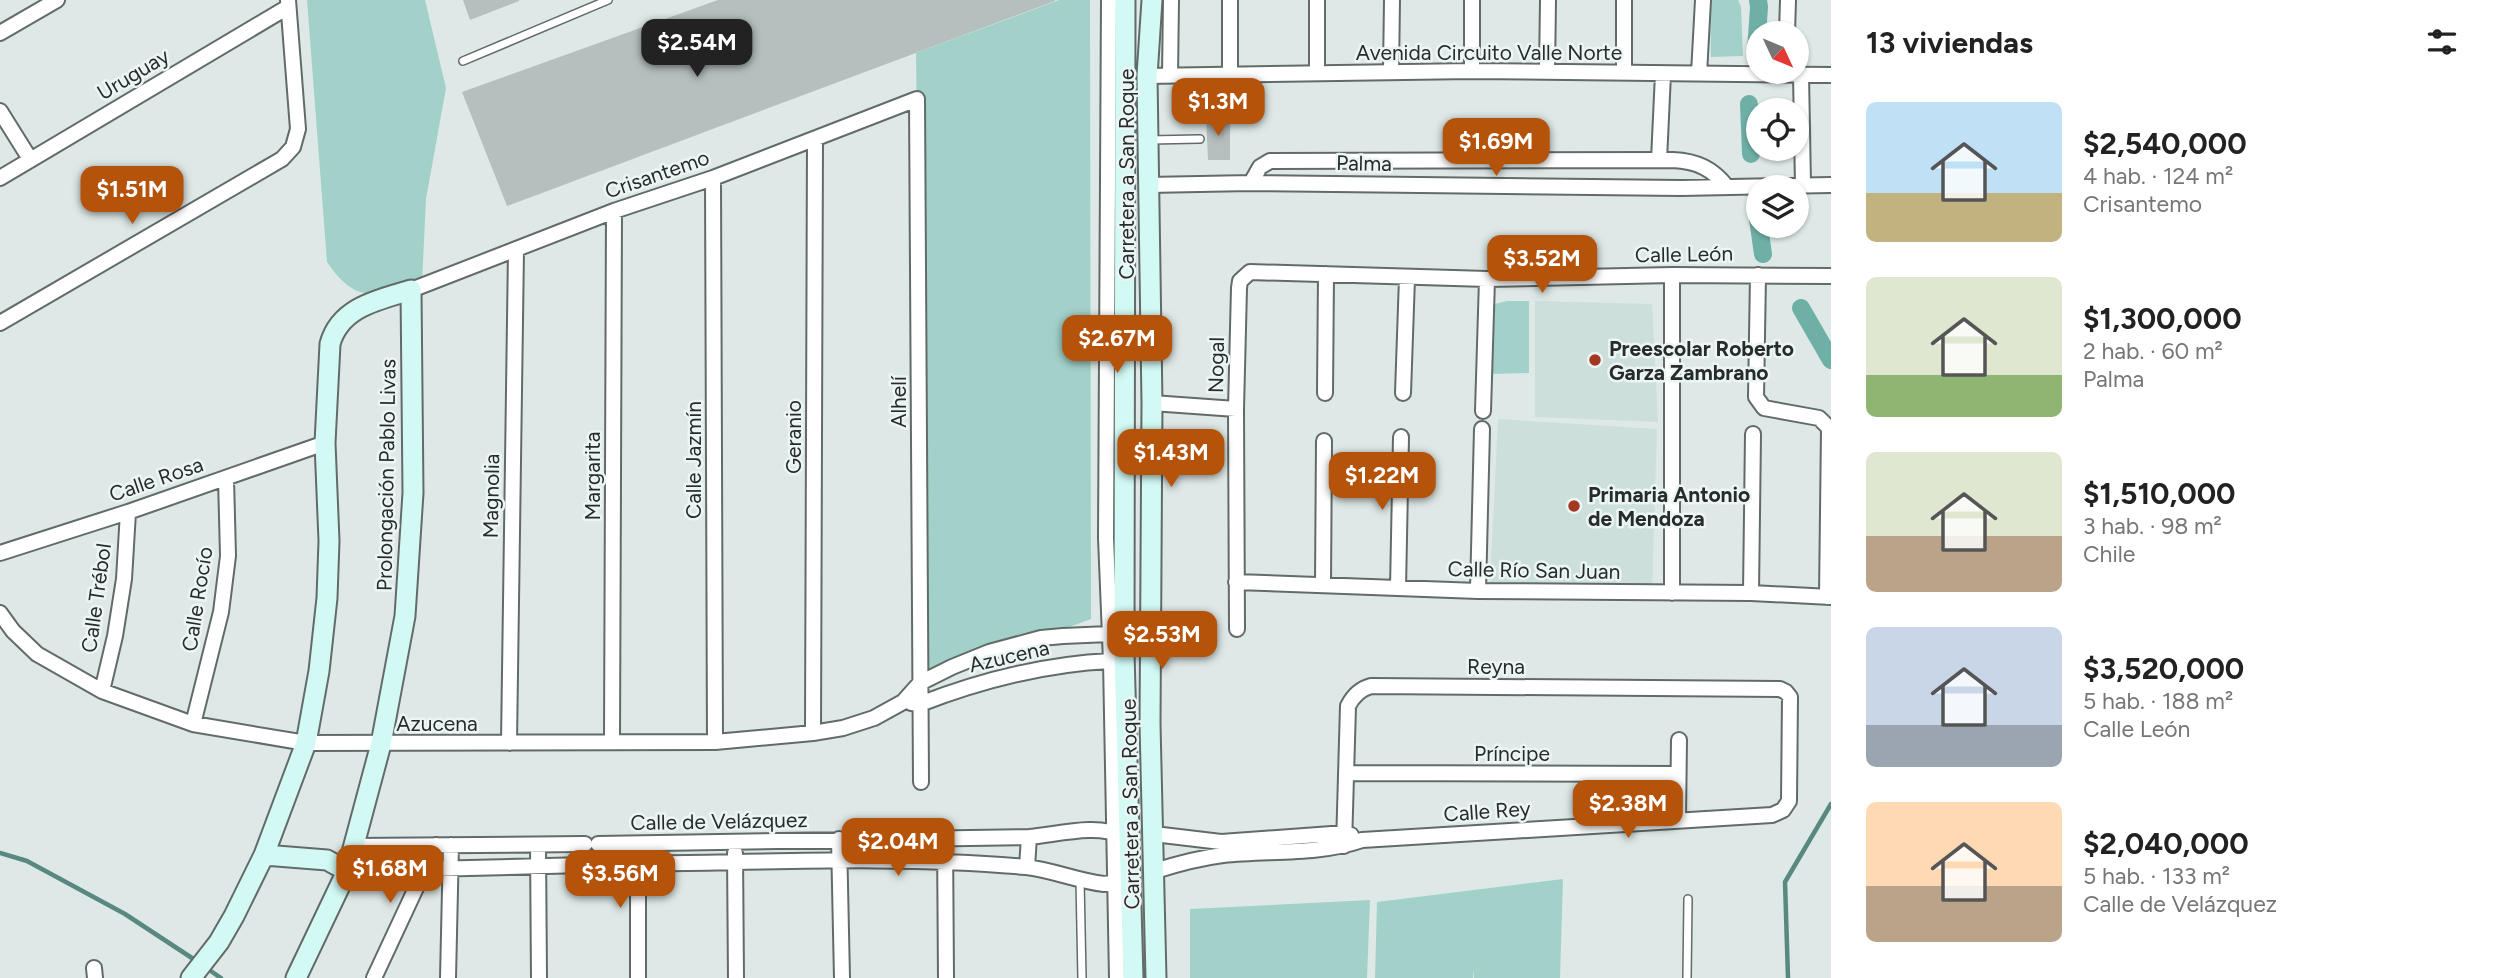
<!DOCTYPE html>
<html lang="es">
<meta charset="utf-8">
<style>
body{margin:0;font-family:Figtree,sans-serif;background:#f6f6f6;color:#222;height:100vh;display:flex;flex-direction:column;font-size:26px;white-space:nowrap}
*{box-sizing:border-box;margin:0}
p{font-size:23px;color:#767676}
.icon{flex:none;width:38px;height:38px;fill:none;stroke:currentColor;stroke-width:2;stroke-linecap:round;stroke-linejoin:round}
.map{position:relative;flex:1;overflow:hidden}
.side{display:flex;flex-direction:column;background:#fff;width:665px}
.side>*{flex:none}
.needle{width:46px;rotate:134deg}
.buttons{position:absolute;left:1746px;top:21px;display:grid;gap:14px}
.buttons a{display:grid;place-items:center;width:63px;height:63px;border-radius:50%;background:#fff;box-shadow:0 2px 5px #0004;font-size:35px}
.price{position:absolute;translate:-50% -60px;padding:0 16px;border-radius:14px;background:#b45309;color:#fff;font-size:23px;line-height:46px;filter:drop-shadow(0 2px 4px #0008)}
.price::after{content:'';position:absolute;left:50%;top:42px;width:21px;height:16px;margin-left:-10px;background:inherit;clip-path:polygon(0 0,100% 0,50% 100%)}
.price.on{background:#222;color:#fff}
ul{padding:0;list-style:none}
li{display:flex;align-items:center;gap:21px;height:175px;padding:0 35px}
li span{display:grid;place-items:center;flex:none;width:196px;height:140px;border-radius:10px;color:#555}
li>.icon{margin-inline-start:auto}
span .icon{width:84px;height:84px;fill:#fffc;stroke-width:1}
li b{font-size:30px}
h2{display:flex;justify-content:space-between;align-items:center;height:84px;padding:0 35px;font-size:30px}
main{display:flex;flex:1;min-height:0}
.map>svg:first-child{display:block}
.built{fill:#ccdfdb}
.green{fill:#a2d1c9}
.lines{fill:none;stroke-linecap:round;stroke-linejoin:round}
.stream{stroke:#598881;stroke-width:4.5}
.canal{stroke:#6fb0a6;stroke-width:18}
.building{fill:#b5c0be}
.lane-casing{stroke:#626b69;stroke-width:10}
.street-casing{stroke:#626b69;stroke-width:18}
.secondary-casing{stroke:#626b69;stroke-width:23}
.lane{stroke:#fff;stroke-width:7}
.street{stroke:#fff;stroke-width:14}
.secondary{stroke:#d2f9f4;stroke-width:19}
.poi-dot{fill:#a23822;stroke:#ebf6f4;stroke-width:2.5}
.labels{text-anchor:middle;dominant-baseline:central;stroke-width:5;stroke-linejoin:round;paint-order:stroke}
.street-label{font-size:21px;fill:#272b2a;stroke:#ebf6f4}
.poi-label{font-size:21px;font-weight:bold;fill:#272b2a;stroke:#ebf6f4;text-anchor:start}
</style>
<main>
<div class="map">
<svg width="1831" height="978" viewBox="0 0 1831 978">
<rect width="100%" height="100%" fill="#dee9e7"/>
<path class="built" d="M 1535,301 L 1652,304 L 1658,422 L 1535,417 Z
M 1498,419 L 1657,429 L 1652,588 L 1490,583 Z"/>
<path class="green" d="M 307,0 L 425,0 L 446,88 L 426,199 L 422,283 C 375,294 358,307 327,262 Z
M 1059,0 L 1090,0 L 1091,619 L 924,680 L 916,53 Z
M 1710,0 L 1738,0 L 1741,7 L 1743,56 L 1711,57 Z
M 1507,301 L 1529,301 L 1529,373 L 1492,374 L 1495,304 Z
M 1563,879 L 1560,978 L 1474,978 L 1473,969 L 1473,978 L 1375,978 L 1377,902 Z
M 1370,900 L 1367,978 L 1190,978 L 1190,909 Z"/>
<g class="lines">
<path class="stream" d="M 0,853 L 27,861 L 125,914 L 198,962
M 205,967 L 221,978
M 1788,978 L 1785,882 L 1831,804"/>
<path class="canal" d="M 1756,51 L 1759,7 L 1758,0
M 1749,104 L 1751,154
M 1757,212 L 1763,254
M 1801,308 L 1831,360"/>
</g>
<path class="building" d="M 463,0 L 519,0 L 519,1 L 470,20 Z
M 718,0 L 1055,0 L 1055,1 L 507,206 L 462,92 Z
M 1206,117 L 1230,117 L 1230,160 L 1208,160 Z"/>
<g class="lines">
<g class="lane-casing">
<path id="lane" d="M 463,61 L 608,0
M 1149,140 L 1200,139
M 1080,880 L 1082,978
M 1687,978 L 1688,899"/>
</g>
<g class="street-casing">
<path id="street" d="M 1109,0 L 1106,538 L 1111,661 L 1117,978
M 1317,0 L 1317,73
M 1472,0 L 1472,71
M 0,33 L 57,0
M 1787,33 L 1788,0
M 1391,72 L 1392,0
M 1547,72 L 1548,0
M 1624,73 L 1624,0
M 1230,74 L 1230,0
M 1699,74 L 1703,0
M 1801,75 L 1803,185
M 1147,76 L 1472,71 L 1831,75
M 1170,76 L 1171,0
M 0,111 L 30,159
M 1659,160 L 1663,74
M 0,178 L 288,7
M 713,178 L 715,742
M 1251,183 L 1260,167 L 1270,161 L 1673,160 C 1697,161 1713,169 1727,187
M 1148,185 L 1251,183 L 1681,188 L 1831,185
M 1758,275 L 1756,397 L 1764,408 L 1819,418 L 1829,428 L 1827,597
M 411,290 L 614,211 L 713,178 L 917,99 L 921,782
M 0,323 L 282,159 L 293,147 L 298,129 L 288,0
M 1325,393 L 1326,274
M 1403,393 L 1407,278
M 1152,403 L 1236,409
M 1483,411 L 1487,279
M 0,553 L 128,512 L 325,443
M 1236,582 L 1478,591 L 1751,593 L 1831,597
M 1323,584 L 1324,441
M 1398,588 L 1401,437
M 1478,591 L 1482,429
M 1672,593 L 1672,275
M 1751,593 L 1753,434
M 0,613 L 13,631 L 37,654 L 102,691 L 193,724 L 306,743 L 715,742 L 813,733 L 843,728 L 874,718 L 903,702 L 920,683 L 952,667 L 989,652 L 1041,638 L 1063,636 L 1109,634 L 1125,640
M 1237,629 L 1236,409 L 1239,288 L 1240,281 L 1250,272 L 1487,279 L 1672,275 L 1831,276
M 102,691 L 115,636 L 124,579 L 128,512
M 911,703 L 920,704 C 982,680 1044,664 1111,661 L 1119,658
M 193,724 L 221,612 L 228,556 L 226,478
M 813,733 L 815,140
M 612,741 L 614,211
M 509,743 L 516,250
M 1346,773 L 1678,774
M 1678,819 L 1679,740
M 1154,834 L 1221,842 L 1345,833 L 1351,835
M 945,838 L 946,978
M 839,839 L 842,978
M 598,844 L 1029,837 C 1055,835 1098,823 1121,836
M 354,846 L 585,844
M 538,846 L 539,978
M 735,853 L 736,978
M 638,856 L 638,978
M 599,864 C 741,864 884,854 1026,867 C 1053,870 1077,881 1104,884 L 1115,882 L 1121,877
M 1027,867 L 1029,837
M 347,871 L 585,865
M 1155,871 C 1177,864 1199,858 1223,855 C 1269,850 1318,855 1362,840 L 1772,815 L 1783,810 L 1789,801 L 1790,697 L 1786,692 L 1780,689 L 1371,686 C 1360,689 1353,696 1348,706 L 1344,846
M 94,968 L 95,978
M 374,978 L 436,845
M 448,978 L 451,845"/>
</g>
<g class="secondary-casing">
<path id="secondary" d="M 1125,0 L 1124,653 L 1133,978
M 1152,0 L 1147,76 L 1152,403 L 1150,724 L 1156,978
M 264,855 L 327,860 L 347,871
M 191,978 L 219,942 L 234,916 L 264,855 L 306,743 L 319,671 L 327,598 L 329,541 L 325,443 L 330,344 C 340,307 378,300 411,290 L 413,493 L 405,616 L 381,744 L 347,871 L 296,978"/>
</g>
<use href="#lane" class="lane"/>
<use href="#street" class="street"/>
<use href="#secondary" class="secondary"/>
</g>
<g class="poi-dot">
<circle cx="1595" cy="360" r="7"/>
<circle cx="1574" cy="506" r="7"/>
</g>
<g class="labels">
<g class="street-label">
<text x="1489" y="52">Avenida Circuito Valle Norte</text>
<text transform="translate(133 74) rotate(-31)">Uruguay</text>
<text transform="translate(1364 163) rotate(1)">Palma</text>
<text transform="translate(657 174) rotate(-19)">Crisantemo</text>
<text transform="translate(1126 174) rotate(-90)">Carretera a San Roque</text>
<text transform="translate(1684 254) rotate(-1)">Calle León</text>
<text transform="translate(1216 365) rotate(-89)">Nogal</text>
<text transform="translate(898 402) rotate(-90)">Alhelí</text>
<text transform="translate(793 437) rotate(-90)">Geranio</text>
<text transform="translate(693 460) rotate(-90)">Calle Jazmín</text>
<text transform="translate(386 475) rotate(-89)">Prolongación Pablo Livas</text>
<text transform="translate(592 476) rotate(-90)">Margarita</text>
<text transform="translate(156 479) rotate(-19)">Calle Rosa</text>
<text transform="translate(491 496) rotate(-89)">Magnolia</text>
<text transform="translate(1534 570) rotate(1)">Calle Río San Juan</text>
<text transform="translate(96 598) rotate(-82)">Calle Trébol</text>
<text transform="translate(197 599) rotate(-81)">Calle Rocío</text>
<text transform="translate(1009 656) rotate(-13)">Azucena</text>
<text x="1496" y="666">Reyna</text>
<text x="437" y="723">Azucena</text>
<text x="1512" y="753">Príncipe</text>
<text transform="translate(1130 804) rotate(-91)">Carretera a San Roque</text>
<text transform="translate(1487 811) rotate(-4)">Calle Rey</text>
<text transform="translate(719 821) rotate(-1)">Calle de Velázquez</text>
</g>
<g class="poi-label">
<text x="1609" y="348">Preescolar Roberto<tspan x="1609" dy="24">Garza Zambrano</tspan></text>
<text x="1588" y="494">Primaria Antonio<tspan x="1588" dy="24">de Mendoza</tspan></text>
</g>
</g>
</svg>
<div class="buttons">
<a><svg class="needle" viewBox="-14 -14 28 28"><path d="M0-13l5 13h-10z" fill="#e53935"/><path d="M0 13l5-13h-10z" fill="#767676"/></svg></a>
<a><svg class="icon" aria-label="locate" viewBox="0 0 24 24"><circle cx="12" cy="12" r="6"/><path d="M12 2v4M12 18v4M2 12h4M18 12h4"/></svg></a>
<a><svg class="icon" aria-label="layers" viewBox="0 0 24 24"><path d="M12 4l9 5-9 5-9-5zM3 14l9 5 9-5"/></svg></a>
</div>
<b class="price on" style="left:697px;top:79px">$2.54M</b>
<b class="price" style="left:1218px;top:138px">$1.3M</b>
<b class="price" style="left:1496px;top:178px">$1.69M</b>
<b class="price" style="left:132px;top:226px">$1.51M</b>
<b class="price" style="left:1542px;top:295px">$3.52M</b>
<b class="price" style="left:1117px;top:375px">$2.67M</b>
<b class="price" style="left:1171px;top:489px">$1.43M</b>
<b class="price" style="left:1382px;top:512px">$1.22M</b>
<b class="price" style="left:1162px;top:671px">$2.53M</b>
<b class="price" style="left:1628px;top:840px">$2.38M</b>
<b class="price" style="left:898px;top:878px">$2.04M</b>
<b class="price" style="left:390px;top:905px">$1.68M</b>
<b class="price" style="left:620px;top:910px">$3.56M</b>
</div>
<section class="side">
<h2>13 viviendas<svg class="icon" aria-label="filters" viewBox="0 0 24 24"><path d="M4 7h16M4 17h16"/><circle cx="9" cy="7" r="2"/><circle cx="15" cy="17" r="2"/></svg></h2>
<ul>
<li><span style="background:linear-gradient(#bfe0f5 65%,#c2b280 0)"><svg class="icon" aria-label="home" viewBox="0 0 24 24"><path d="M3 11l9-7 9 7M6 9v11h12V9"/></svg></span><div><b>$2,540,000</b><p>4 hab. · 124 m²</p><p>Crisantemo</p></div></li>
<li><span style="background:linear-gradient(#dfe7d0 70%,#8fb573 0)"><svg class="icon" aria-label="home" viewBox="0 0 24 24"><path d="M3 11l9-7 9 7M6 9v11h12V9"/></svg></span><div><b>$1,300,000</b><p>2 hab. · 60 m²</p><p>Palma</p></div></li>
<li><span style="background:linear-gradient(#dfe7d0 60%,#b9a48a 0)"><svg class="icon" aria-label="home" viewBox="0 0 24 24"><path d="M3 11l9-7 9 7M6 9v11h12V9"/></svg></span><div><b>$1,510,000</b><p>3 hab. · 98 m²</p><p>Chile</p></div></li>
<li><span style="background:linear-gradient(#c9d6e8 70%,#9aa5b1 0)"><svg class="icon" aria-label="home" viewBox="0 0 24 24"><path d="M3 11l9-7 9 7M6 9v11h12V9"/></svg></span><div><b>$3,520,000</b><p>5 hab. · 188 m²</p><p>Calle León</p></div></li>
<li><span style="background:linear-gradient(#ffd9b3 60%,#b9a48a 0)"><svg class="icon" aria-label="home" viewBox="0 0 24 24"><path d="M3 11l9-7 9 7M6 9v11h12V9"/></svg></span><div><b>$2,040,000</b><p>5 hab. · 133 m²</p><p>Calle de Velázquez</p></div></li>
</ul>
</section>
</main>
